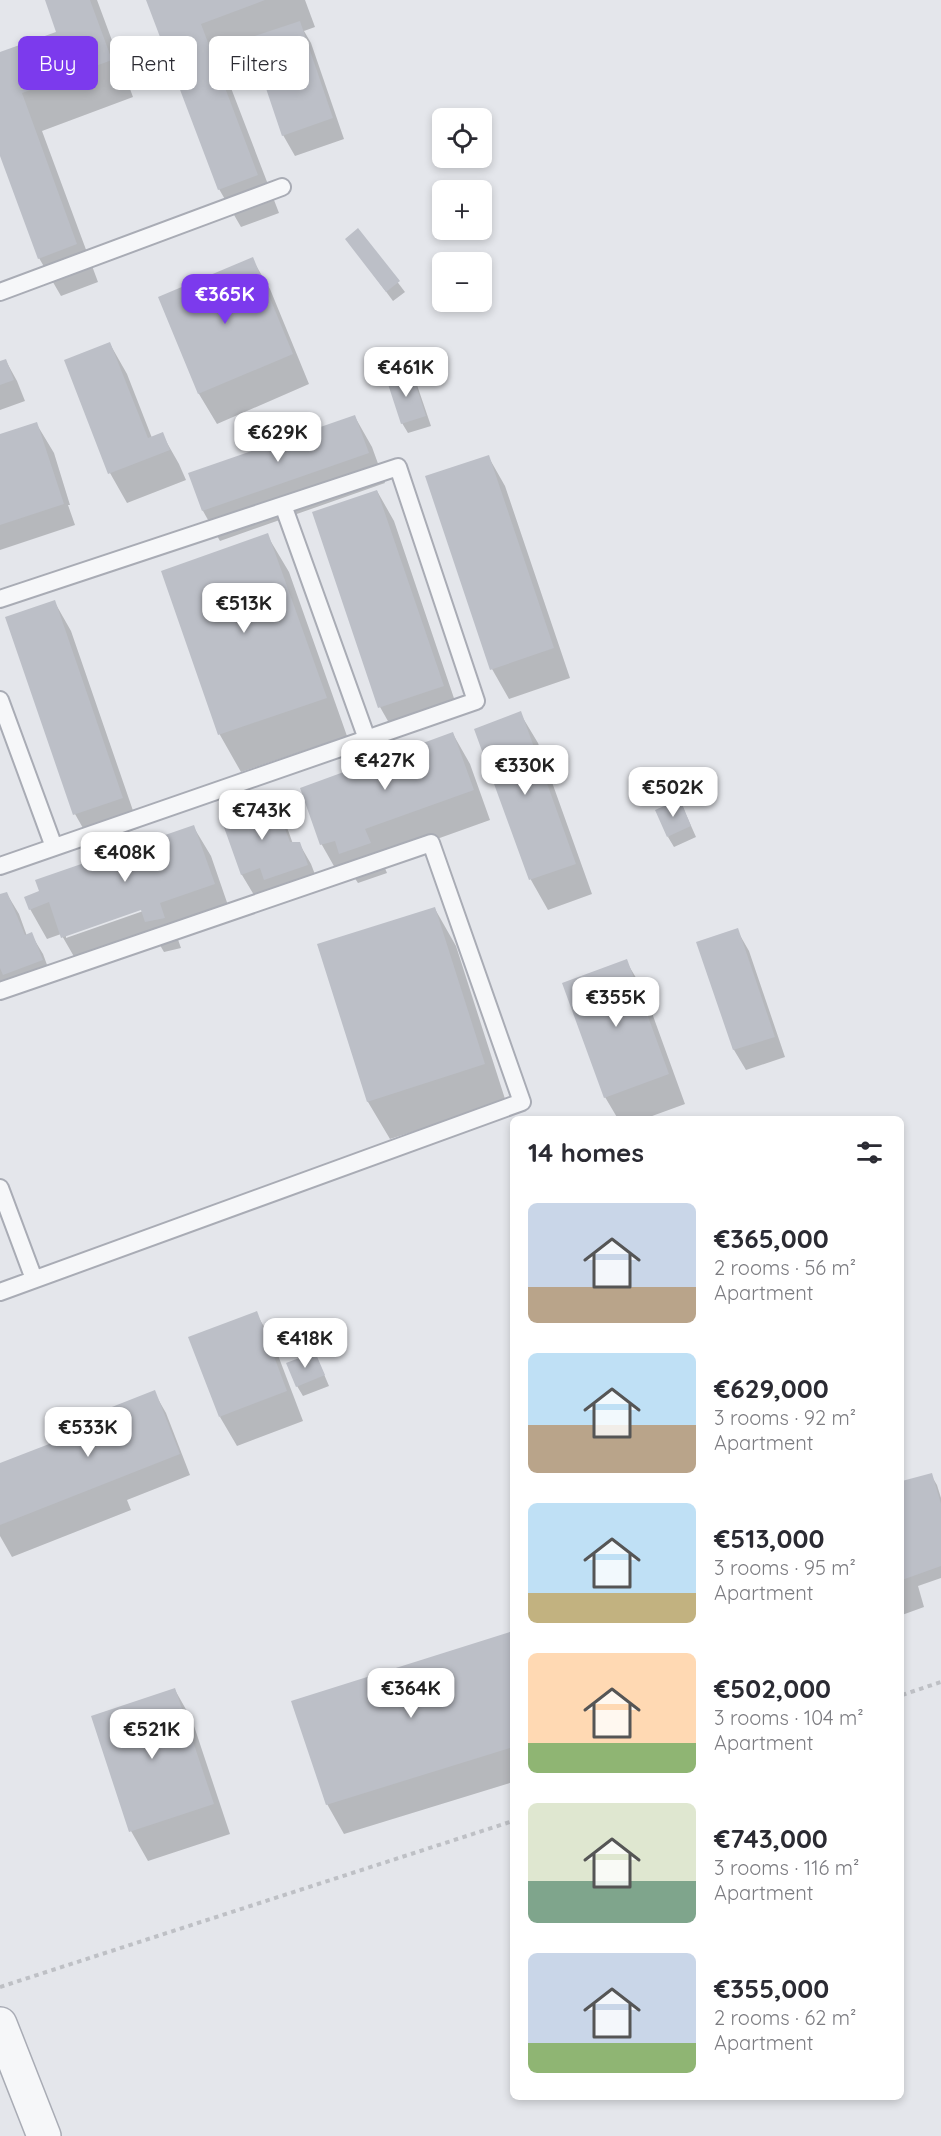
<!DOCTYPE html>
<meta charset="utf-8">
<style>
body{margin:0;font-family:Quicksand,sans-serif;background:#f7f7f7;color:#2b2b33;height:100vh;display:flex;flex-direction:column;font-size:22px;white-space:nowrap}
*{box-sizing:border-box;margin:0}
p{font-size:20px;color:#7c7c81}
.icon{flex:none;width:33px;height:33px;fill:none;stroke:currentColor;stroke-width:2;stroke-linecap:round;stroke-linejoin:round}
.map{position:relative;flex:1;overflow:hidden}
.panel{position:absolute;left:510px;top:1116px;width:394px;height:984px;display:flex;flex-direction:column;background:#fff;border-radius:9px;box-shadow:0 3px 9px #0003}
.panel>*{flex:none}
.hud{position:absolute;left:18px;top:36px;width:402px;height:54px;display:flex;gap:12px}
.tools{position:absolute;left:432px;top:108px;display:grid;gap:12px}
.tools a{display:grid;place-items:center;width:60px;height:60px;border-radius:9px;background:#fff;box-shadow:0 3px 9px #0003;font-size:30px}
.price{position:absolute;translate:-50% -51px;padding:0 14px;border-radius:12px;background:#fff;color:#222;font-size:20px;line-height:39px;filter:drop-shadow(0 2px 3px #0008)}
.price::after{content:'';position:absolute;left:50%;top:36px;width:18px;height:14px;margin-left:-9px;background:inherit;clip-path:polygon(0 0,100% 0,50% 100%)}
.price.active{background:#7c3aed;color:#fff}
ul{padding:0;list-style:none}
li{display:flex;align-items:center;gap:18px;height:150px;padding:0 18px}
li span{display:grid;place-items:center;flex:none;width:168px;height:120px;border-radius:9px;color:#555}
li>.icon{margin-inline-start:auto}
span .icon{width:72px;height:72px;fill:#fffc;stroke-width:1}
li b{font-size:26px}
h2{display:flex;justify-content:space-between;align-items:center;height:72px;padding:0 18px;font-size:26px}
.tag{padding:0 21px;border-radius:9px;background:#fff;box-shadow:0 3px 9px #0003;font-size:21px;line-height:54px}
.tag.active{background:#7c3aed;color:#fff}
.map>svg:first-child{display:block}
.shadow{fill:#0003;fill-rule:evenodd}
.building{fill:#bcbfc7}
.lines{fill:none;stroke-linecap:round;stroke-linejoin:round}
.lane-casing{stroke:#a9acb5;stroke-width:20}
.street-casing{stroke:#a9acb5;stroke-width:36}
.path{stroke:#bec0c5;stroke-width:4;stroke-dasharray:4.5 4.5;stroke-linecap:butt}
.lane{stroke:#f6f7f9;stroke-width:16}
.street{stroke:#f6f7f9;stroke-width:33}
</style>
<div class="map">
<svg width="941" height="2136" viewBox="0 0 941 2136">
<rect width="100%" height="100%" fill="#e4e6eb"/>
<path class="shadow" d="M 46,0 L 97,0 L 133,97 L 42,131 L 98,282 L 61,296 L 39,258 L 0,152 L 0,54 L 58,32 Z
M 147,0 L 305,0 L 315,27 L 304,31 L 311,43 L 344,139 L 295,156 L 283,135 L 254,50 L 221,62 L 279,213 L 241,227 L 219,189 Z
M 358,230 L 405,292 L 393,301 L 347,239 Z
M 252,259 L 270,289 L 309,384 L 217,424 L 199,394 L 160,298 Z
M 110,344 L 127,374 L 152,438 L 162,434 L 179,464 L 186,480 L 127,503 L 110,473 Z
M 6,361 L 17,381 L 25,401 L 0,410 L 0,363 Z
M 411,375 L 417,385 L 431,426 L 408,433 L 402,423 Z
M 355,417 L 372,447 L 385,483 L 220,541 L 203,511 L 190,474 Z
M 36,423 L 54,453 L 70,505 L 68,505 L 75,525 L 0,550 L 0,435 Z
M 488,456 L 505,486 L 570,678 L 509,699 L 492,669 Z
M 377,491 L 394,521 L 460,716 L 397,737 L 380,707 Z
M 267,535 L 289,572 L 347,736 L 241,772 L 220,735 L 163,572 Z
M 54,601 L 71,631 L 139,828 L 92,844 L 75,814 Z
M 520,713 L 538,743 L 592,894 L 548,910 L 531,880 L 476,729 Z
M 453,734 L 470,764 L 490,820 L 381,859 L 387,873 L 358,883 L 350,871 L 339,875 L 322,845 L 302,789 Z
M 272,798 L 284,819 L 293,844 L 299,843 L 311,864 L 319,885 L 277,900 L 271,889 L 254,895 L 242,875 L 221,817 Z
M 680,801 L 696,837 L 674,847 L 668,837 Z
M 193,826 L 211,856 L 231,914 L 176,934 L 181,948 L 164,952 L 157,940 L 80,967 L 61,934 L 47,939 L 30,909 ZM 148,906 L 149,909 L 66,938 L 66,935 Z
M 7,894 L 19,914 L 27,936 L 31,934 L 43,954 L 53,981 L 16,995 L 7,979 L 0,982 L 0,896 Z
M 435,909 L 456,946 L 506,1102 L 390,1139 L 368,1102 L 319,945 Z
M 737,930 L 749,951 L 785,1057 L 746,1070 L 734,1050 L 698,943 Z
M 626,961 L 644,991 L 685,1104 L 644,1119 L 618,1119 L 605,1097 Z
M 256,1313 L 273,1342 L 303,1421 L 237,1446 L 220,1417 Z
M 315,1353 L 329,1386 L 303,1396 L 297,1386 Z
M 154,1392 L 166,1413 L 190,1475 L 127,1500 L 131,1510 L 12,1557 L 0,1536 L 0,1465 L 92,1428 Z
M 931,1475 L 937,1485 L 941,1498 L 941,1578 L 918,1586 L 924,1607 L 902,1615 L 902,1483 Z
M 513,1633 L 513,1782 L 344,1834 L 327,1804 Z
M 175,1690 L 192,1720 L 230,1834 L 148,1861 L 131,1831 Z"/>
<path class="building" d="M 45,0 L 90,0 L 112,60 L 22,93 L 77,244 L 38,259 L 0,156 L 0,52 L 56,32 Z
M 146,0 L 265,0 L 201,24 L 258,175 L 218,190 Z
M 300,21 L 333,118 L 282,136 L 249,38 Z
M 358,228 L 400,281 L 386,292 L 345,239 Z
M 253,257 L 293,354 L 198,394 L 158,297 Z
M 110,342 L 148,438 L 163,432 L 170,450 L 108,474 L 64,360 Z
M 6,359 L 14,380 L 0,385 L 0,361 Z
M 412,373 L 426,416 L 401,424 L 387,381 Z
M 355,415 L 369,453 L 202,511 L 188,473 Z
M 37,422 L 64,504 L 0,525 L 0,434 Z
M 489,455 L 554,648 L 490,670 L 425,476 Z
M 377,490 L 444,686 L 378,708 L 312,512 Z
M 268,533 L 327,698 L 218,735 L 161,571 Z
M 55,600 L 123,798 L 73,815 L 5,617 Z
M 521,711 L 576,864 L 529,880 L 474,729 Z
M 453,732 L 474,790 L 365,829 L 371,843 L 339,854 L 335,841 L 320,845 L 300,788 Z
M 273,797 L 290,842 L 300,842 L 308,865 L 264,880 L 260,868 L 241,875 L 220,816 Z
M 680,799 L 691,826 L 667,837 L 655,810 Z
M 194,825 L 215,884 L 160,903 L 165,918 L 145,922 L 141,910 L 61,938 L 49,902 L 29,910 L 24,897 L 39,891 L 35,880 Z
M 7,892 L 25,935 L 32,932 L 43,960 L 3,975 L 0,968 L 0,894 Z
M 435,907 L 485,1064 L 367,1102 L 317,944 Z
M 738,928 L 775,1037 L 733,1050 L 696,942 Z
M 627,959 L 669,1074 L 604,1098 L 562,983 Z
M 257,1311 L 287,1391 L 219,1417 L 188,1337 Z
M 315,1352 L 325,1375 L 296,1387 L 286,1363 Z
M 155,1390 L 180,1454 L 0,1525 L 0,1463 L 93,1427 L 89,1416 Z
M 932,1473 L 941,1504 L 941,1566 L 902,1580 L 902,1481 Z
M 513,1631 L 513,1747 L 326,1805 L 291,1701 Z
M 175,1688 L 214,1804 L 129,1832 L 91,1716 Z"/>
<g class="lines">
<g class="lane-casing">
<path id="lane" d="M 0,292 L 282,187
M 283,505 L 367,739
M 0,599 L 398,467 L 476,701 L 0,866
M 0,700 L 54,847
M 0,991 L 431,843 L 522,1102 L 0,1292
M 0,1188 L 34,1279"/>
</g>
<g class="street-casing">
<path id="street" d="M 0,2024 L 44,2136"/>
</g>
<path class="path" d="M 902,1695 L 941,1682
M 0,1987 L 513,1821"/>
<use href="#lane" class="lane"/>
<use href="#street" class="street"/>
</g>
</svg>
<div class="tools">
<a><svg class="icon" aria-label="locate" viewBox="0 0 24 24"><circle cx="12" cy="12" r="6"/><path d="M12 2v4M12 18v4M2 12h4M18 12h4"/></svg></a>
<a>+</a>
<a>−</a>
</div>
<b class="price active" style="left:225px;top:325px">€365K</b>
<b class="price" style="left:406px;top:398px">€461K</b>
<b class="price" style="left:278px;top:463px">€629K</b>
<b class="price" style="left:244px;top:634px">€513K</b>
<b class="price" style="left:385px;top:791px">€427K</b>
<b class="price" style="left:525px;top:796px">€330K</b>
<b class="price" style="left:673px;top:818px">€502K</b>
<b class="price" style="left:262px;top:841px">€743K</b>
<b class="price" style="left:125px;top:883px">€408K</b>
<b class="price" style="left:616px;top:1028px">€355K</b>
<b class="price" style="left:305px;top:1369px">€418K</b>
<b class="price" style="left:88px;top:1458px">€533K</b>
<b class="price" style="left:411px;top:1719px">€364K</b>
<b class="price" style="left:152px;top:1760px">€521K</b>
<div class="hud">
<a class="tag active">Buy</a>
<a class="tag">Rent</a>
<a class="tag">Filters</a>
</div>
<section class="panel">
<h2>14 homes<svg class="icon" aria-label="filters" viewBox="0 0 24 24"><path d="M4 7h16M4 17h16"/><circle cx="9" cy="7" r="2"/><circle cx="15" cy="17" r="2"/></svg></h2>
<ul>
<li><span style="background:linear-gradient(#c9d6e8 70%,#b9a48a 0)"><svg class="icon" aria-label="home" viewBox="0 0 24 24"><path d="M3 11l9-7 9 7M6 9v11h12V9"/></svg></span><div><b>€365,000</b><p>2 rooms · 56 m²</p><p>Apartment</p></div></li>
<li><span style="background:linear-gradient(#bfe0f5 60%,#b9a48a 0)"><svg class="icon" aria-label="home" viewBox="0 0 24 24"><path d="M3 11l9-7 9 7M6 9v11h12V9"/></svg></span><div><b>€629,000</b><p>3 rooms · 92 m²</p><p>Apartment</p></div></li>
<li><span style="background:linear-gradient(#bfe0f5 75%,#c2b280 0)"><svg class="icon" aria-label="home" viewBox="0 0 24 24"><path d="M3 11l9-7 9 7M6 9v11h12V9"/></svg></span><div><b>€513,000</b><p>3 rooms · 95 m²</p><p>Apartment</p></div></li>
<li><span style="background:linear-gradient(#ffd9b3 75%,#8fb573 0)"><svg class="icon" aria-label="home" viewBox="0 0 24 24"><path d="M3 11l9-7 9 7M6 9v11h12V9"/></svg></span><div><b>€502,000</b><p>3 rooms · 104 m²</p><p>Apartment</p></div></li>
<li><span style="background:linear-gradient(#dfe7d0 65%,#7fa58c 0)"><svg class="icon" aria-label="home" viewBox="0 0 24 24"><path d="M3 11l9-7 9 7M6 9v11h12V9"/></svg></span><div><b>€743,000</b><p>3 rooms · 116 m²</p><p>Apartment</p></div></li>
<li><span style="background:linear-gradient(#c9d6e8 75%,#8fb573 0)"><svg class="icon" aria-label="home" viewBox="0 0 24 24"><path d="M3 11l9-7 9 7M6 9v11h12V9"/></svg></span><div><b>€355,000</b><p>2 rooms · 62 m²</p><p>Apartment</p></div></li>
</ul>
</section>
</div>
